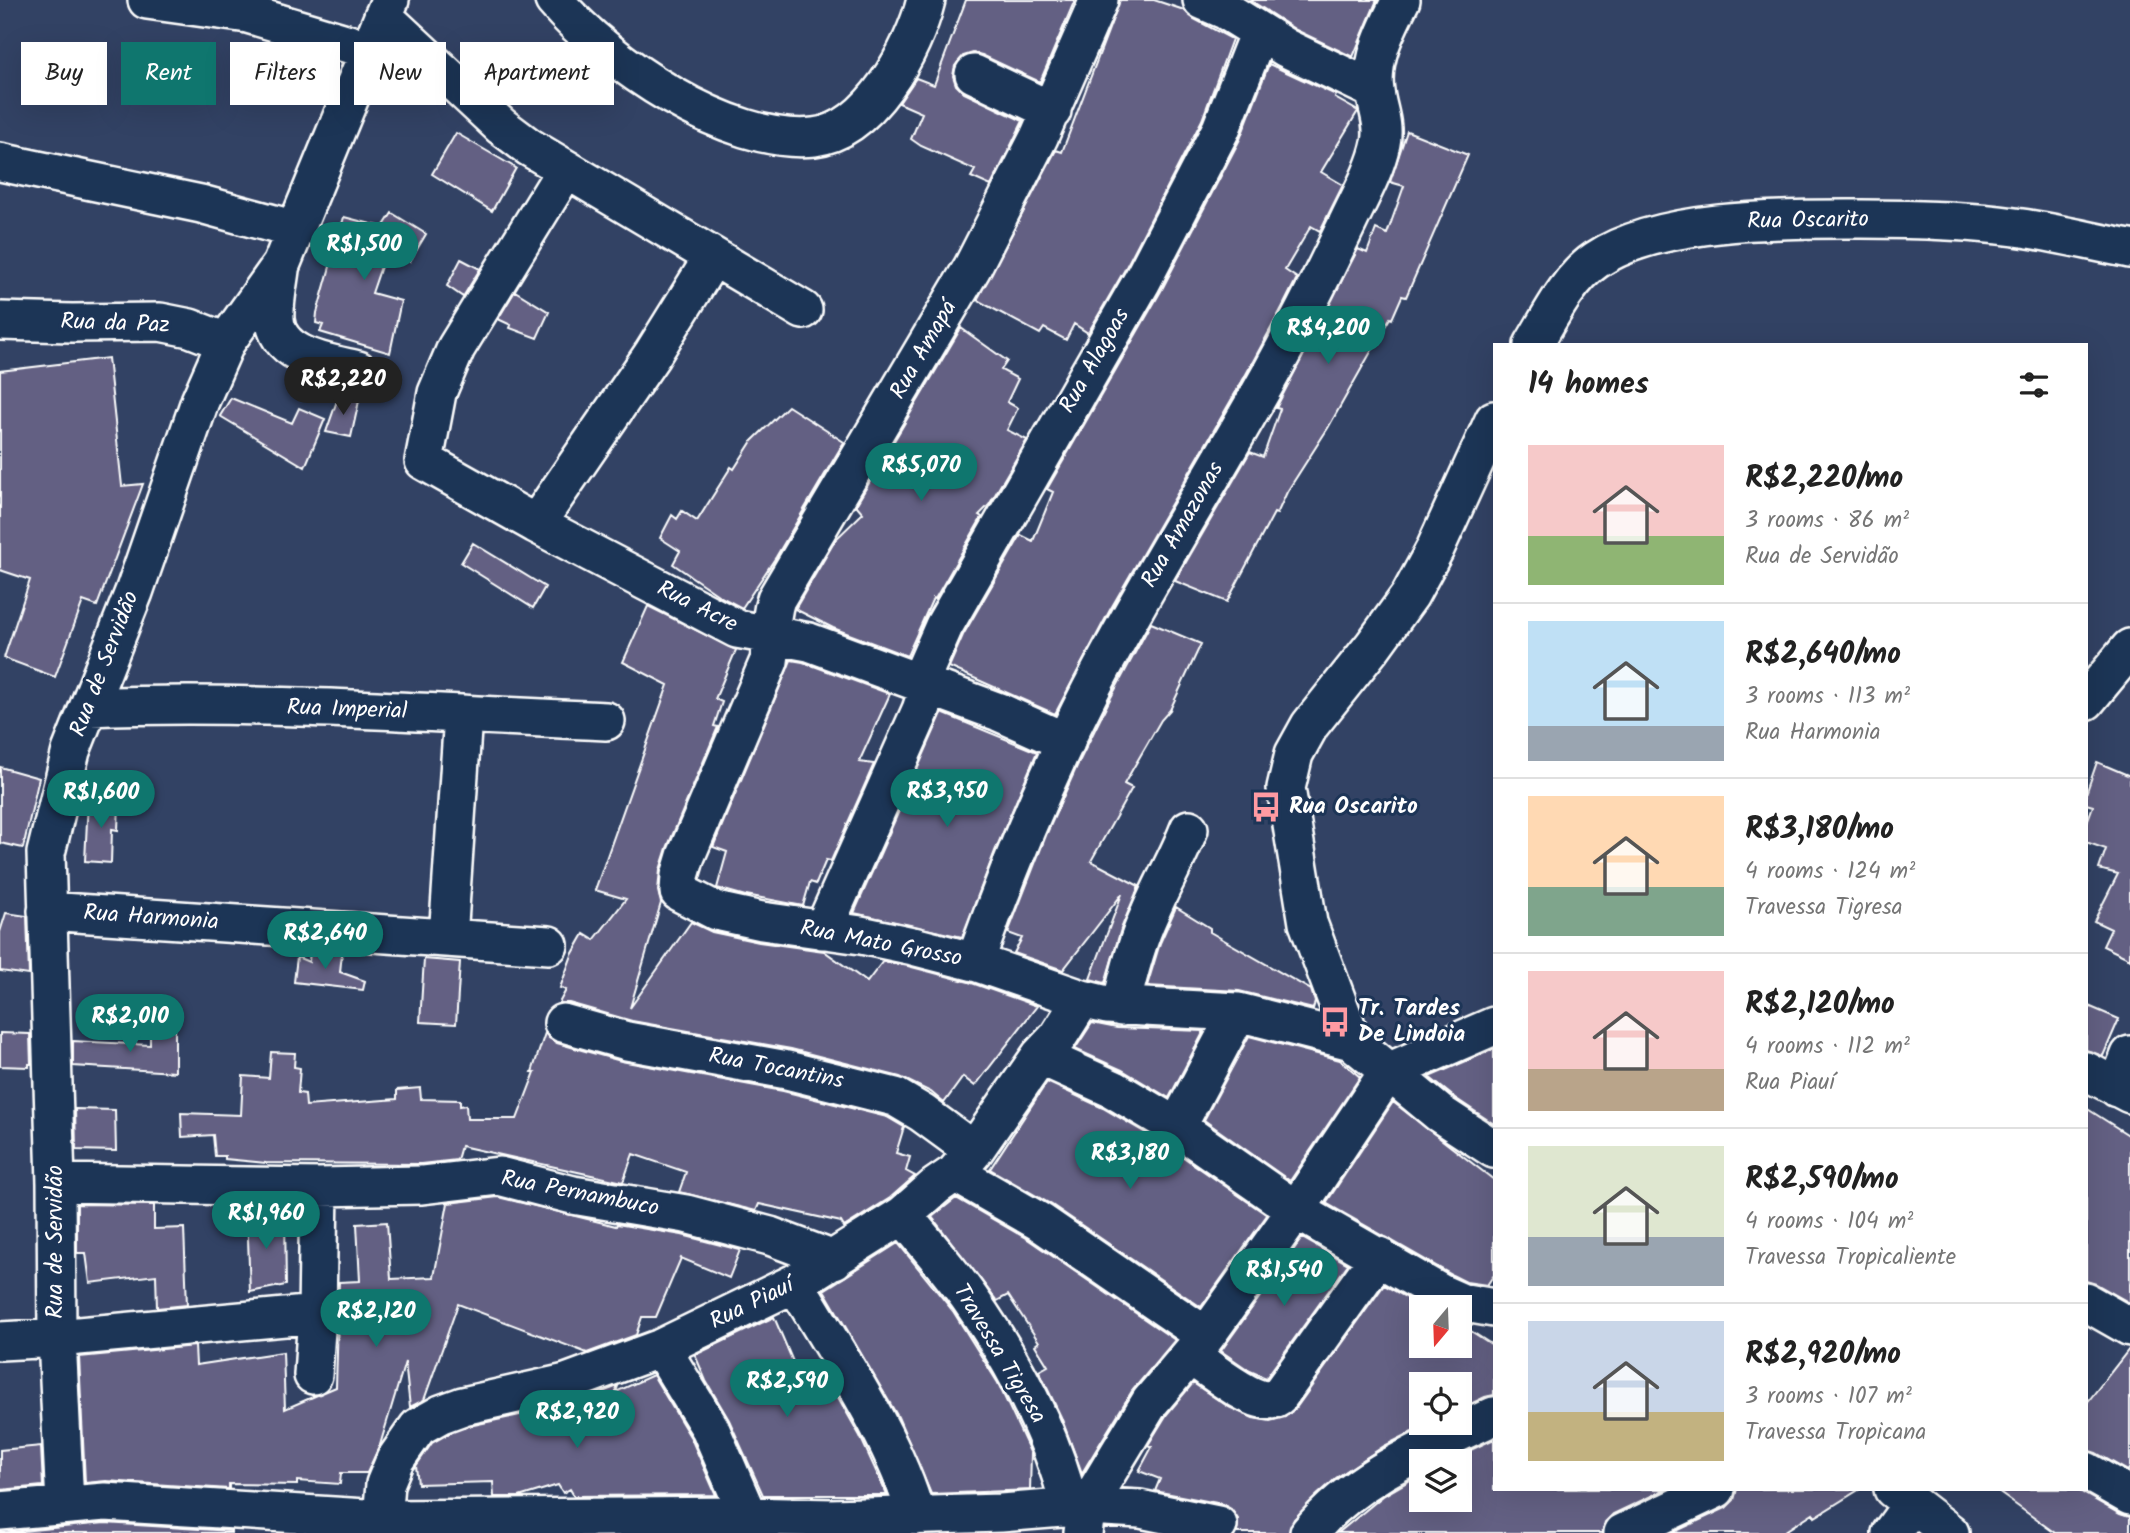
<!DOCTYPE html>
<meta charset="utf-8">
<style>
body{margin:0;font-family:Kalam,sans-serif;background:#f2f2f2;color:#222;height:100vh;display:flex;flex-direction:column;font-size:26px;white-space:nowrap}
*{box-sizing:border-box;margin:0}
p{font-size:23px;color:#767676}
.icon{flex:none;width:38px;height:38px;fill:none;stroke:currentColor;stroke-width:2;stroke-linecap:round;stroke-linejoin:round}
.map{position:relative;flex:1;overflow:hidden}
.side{position:absolute;left:1493px;top:343px;width:595px;height:1148px;display:flex;flex-direction:column;background:#fff;border-radius:0px;box-shadow:0 7px 28px #0002}
.side>*{flex:none}
.guide{position:absolute;left:21px;top:42px;width:665px;height:63px;display:flex;gap:14px}
.needle{width:46px;rotate:199deg}
.controls{position:absolute;left:1409px;top:1295px;display:grid;gap:14px}
.controls a{display:grid;place-items:center;width:63px;height:63px;border-radius:0px;background:#fff;box-shadow:0 7px 28px #0002;font-size:35px}
.price{position:absolute;translate:-50% -60px;padding:0 16px;border-radius:24px;background:#0f766e;color:#fff;font-size:23px;line-height:46px;filter:drop-shadow(0 2px 4px #0008)}
.price::after{content:'';position:absolute;left:50%;top:42px;width:21px;height:16px;margin-left:-10px;background:inherit;clip-path:polygon(0 0,100% 0,50% 100%)}
.price.current{background:#222;color:#fff}
ul{padding:0;list-style:none}
li{display:flex;align-items:center;gap:21px;height:175px;padding:0 35px}
li+li{border-top:2px solid #e0e0e0}
li span{display:grid;place-items:center;flex:none;width:196px;height:140px;border-radius:0px;color:#555}
li>.icon{margin-inline-start:auto}
span .icon{width:84px;height:84px;fill:#fffc;stroke-width:1}
li b{font-size:30px}
h2{display:flex;justify-content:space-between;align-items:center;height:84px;padding:0 35px;font-size:30px}
.tag{padding:0 24px;border-radius:0px;background:#fff;box-shadow:0 7px 28px #0002;font-size:24px;line-height:63px}
.tag.current{background:#0f766e;color:#fff}
.map>svg:first-child{display:block}
.building{fill:#636183;stroke:#fff;stroke-width:2}
.lines{fill:none;stroke-linecap:round;stroke-linejoin:round}
.minor-casing{stroke:#fff;stroke-width:42}
.minor{stroke:#1d3557;stroke-width:37}
.labels{text-anchor:middle;dominant-baseline:central;stroke-width:6;stroke-linejoin:round;paint-order:stroke}
.street-label{font-size:23px;fill:#fff;stroke:#1d3557}
.poi-label{font-size:23px;font-weight:bold;fill:#fff;stroke:#1d3557;text-anchor:start}
</style>
<div class="map">
<svg width="2130" height="1533" viewBox="0 0 2130 1533">
<rect width="100%" height="100%" fill="#324264"/>
<filter id="ink" filterUnits="userSpaceOnUse"><feTurbulence type="fractalNoise" baseFrequency=".0143" numOctaves="2"/><feDisplacementMap in="SourceGraphic" scale="14" xChannelSelector="R" yChannelSelector="G"/><feConvolveMatrix kernelMatrix="1 2 1 2 8 2 1 2 1" color-interpolation-filters="sRGB"/></filter>
<g filter="url(#ink)">
<path class="building" d="M 966,0 L 1075,0 L 1040,82 L 982,55 L 973,53 L 963,56 L 955,66 L 953,76 L 956,85 L 964,93 L 1023,121 L 991,186 L 971,177 L 975,170 L 921,146 L 911,139 L 922,113 L 899,103 L 916,78 L 934,85 Z
M 1120,0 L 1154,0 L 1184,10 L 1194,19 L 1232,39 L 1202,120 L 1124,271 L 1088,333 L 1074,324 L 1066,340 L 1044,328 L 1040,334 L 977,300 L 1056,150 L 1062,152 Z
M 1250,0 L 1377,0 L 1353,57 L 1296,30 Z
M 1269,64 L 1336,95 L 1335,98 L 1358,111 L 1321,172 L 1343,185 L 1320,231 L 1311,226 L 1285,270 L 1297,278 L 1283,306 L 1244,378 L 1110,610 L 1055,714 L 949,667 L 963,635 L 1021,535 L 1033,541 L 1053,492 L 1047,489 L 1161,291 L 1240,139 Z
M 1407,131 L 1468,155 L 1406,297 L 1402,296 L 1392,319 L 1390,318 L 1328,428 L 1287,492 L 1277,514 L 1274,513 L 1227,602 L 1175,581 L 1250,452 L 1263,457 L 1280,409 L 1276,408 L 1358,249 L 1367,253 L 1376,229 L 1387,234 L 1404,186 L 1390,182 Z
M 456,133 L 516,168 L 492,211 L 432,174 Z
M 392,213 L 426,234 L 410,261 L 388,246 L 372,293 L 401,301 L 390,353 L 320,332 L 323,325 L 316,323 L 317,313 L 344,217 L 383,227 Z
M 461,259 L 480,269 L 463,297 L 447,286 Z
M 515,291 L 549,312 L 537,338 L 510,328 L 511,325 L 498,319 Z
M 961,328 L 1007,361 L 1001,370 L 1018,379 L 1007,402 L 1018,408 L 1007,430 L 1027,440 L 989,505 L 979,515 L 982,517 L 935,599 L 933,598 L 907,656 L 833,628 L 795,609 L 836,539 L 863,513 L 856,505 Z
M 108,358 L 122,486 L 143,484 L 97,606 L 83,601 L 55,677 L 4,658 L 30,580 L 0,570 L 0,371 Z
M 339,395 L 359,401 L 351,437 L 326,432 Z
M 231,398 L 292,423 L 299,408 L 325,419 L 305,467 L 220,416 Z
M 788,406 L 844,442 L 776,557 L 742,608 L 721,597 L 673,564 L 680,551 L 660,538 L 672,515 L 677,519 L 682,511 L 697,521 L 731,467 L 734,469 L 752,441 Z
M 473,543 L 545,587 L 533,608 L 461,563 Z
M 648,606 L 736,650 L 715,699 L 722,702 L 714,726 L 718,727 L 667,848 L 660,870 L 658,891 L 661,903 L 630,1008 L 691,922 L 712,932 L 759,942 L 824,951 L 867,982 L 883,961 L 908,966 L 969,982 L 1037,1006 L 975,1086 L 963,1077 L 944,1103 L 931,1092 L 900,1077 L 791,1049 L 632,1021 L 569,1003 L 559,1003 L 566,990 L 560,988 L 572,955 L 584,934 L 594,940 L 626,899 L 595,890 L 668,685 L 623,662 Z
M 1151,623 L 1201,644 L 1170,710 L 1161,720 L 1124,784 L 1132,788 L 1091,861 L 1139,886 L 1121,929 L 1105,983 L 1090,979 L 1122,894 L 1063,970 L 1014,953 L 1022,938 L 1008,933 L 1047,833 L 1077,766 L 1109,701 Z
M 791,660 L 803,662 L 890,694 L 859,762 L 874,764 L 831,861 L 826,860 L 816,884 L 810,882 L 803,906 L 746,895 L 749,897 L 717,888 L 727,852 L 713,847 Z
M 942,713 L 1037,752 L 995,851 L 962,937 L 854,913 Z
M 2097,762 L 2130,776 L 2130,959 L 2103,946 L 2111,929 L 2094,921 L 2118,874 L 2099,869 L 2106,849 L 2086,842 L 2086,825 L 2093,806 L 2086,804 L 2086,794 Z
M 0,767 L 39,778 L 23,848 L 0,843 Z
M 88,801 L 119,802 L 118,830 L 112,829 L 111,863 L 85,861 Z
M 1176,907 L 1210,928 L 1210,932 L 1311,990 L 1315,1002 L 1313,1009 L 1239,991 L 1147,986 L 1160,943 Z
M 6,913 L 27,916 L 29,975 L 0,971 L 0,932 Z
M 310,950 L 342,953 L 340,972 L 365,981 L 363,990 L 294,982 L 297,957 L 309,962 Z
M 424,959 L 460,962 L 456,1024 L 420,1022 Z
M 2086,1005 L 2119,1019 L 2103,1056 L 2086,1050 Z
M 1092,1023 L 1117,1028 L 1204,1031 L 1169,1098 L 1122,1070 L 1075,1049 Z
M 150,1028 L 175,1029 L 175,1072 L 73,1066 L 73,1041 L 150,1045 Z
M 0,1033 L 30,1034 L 31,1064 L 29,1064 L 29,1067 L 0,1066 Z
M 545,1033 L 549,1038 L 557,1043 L 621,1061 L 783,1091 L 887,1117 L 904,1127 L 896,1153 L 910,1157 L 906,1171 L 915,1176 L 890,1198 L 844,1227 L 841,1222 L 759,1204 L 756,1211 L 679,1192 L 686,1172 L 633,1154 L 623,1182 L 461,1146 L 457,1160 L 421,1164 L 266,1163 L 225,1159 L 225,1156 L 215,1156 L 213,1135 L 182,1137 L 181,1113 L 241,1115 L 243,1076 L 269,1078 L 271,1052 L 295,1053 L 294,1067 L 300,1068 L 298,1093 L 305,1094 L 306,1106 L 397,1099 L 397,1090 L 420,1088 L 421,1099 L 460,1100 L 460,1106 L 466,1105 L 467,1119 L 517,1119 L 535,1072 L 532,1072 Z
M 1249,1036 L 1340,1060 L 1360,1077 L 1290,1181 L 1204,1120 Z
M 1494,1049 L 1494,1124 L 1455,1098 L 1429,1077 Z
M 1047,1082 L 1103,1108 L 1166,1145 L 1267,1215 L 1201,1307 L 1052,1205 L 990,1169 Z
M 1393,1102 L 1494,1180 L 1494,1275 L 1487,1285 L 1466,1282 L 1452,1275 L 1326,1203 Z
M 2086,1108 L 2130,1136 L 2130,1303 L 2096,1284 L 2086,1281 Z
M 75,1109 L 115,1110 L 116,1151 L 76,1150 Z
M 498,1197 L 616,1226 L 617,1224 L 682,1235 L 740,1250 L 729,1278 L 681,1258 L 656,1317 L 642,1317 L 636,1335 L 587,1353 L 458,1304 L 424,1400 L 410,1407 L 405,1362 L 380,1445 L 367,1473 L 341,1473 L 340,1484 L 297,1481 L 297,1485 L 229,1484 L 229,1489 L 106,1481 L 85,1483 L 79,1357 L 195,1346 L 196,1365 L 283,1352 L 285,1409 L 336,1387 L 339,1282 L 360,1281 L 357,1224 L 387,1222 L 391,1279 L 434,1277 L 448,1203 Z
M 956,1198 L 1029,1240 L 1175,1340 L 1132,1391 L 1082,1473 L 1061,1417 L 1039,1371 L 1048,1366 L 1035,1345 L 1039,1342 L 1008,1295 L 997,1301 L 932,1217 Z
M 77,1204 L 154,1205 L 154,1229 L 184,1228 L 187,1305 L 157,1308 L 156,1275 L 90,1283 L 86,1253 L 77,1253 Z
M 247,1212 L 274,1213 L 274,1218 L 285,1217 L 286,1285 L 250,1292 Z
M 1302,1238 L 1348,1264 L 1266,1378 L 1250,1371 L 1221,1351 Z
M 898,1243 L 953,1311 L 998,1383 L 1031,1454 L 1030,1490 L 931,1494 L 898,1417 L 824,1290 Z
M 1384,1285 L 1423,1307 L 1421,1307 L 1421,1346 L 1460,1346 L 1460,1324 L 1494,1346 L 1494,1395 L 1485,1397 L 1460,1409 L 1460,1384 L 1421,1384 L 1421,1423 L 1430,1423 L 1384,1446 L 1336,1478 L 1294,1519 L 1289,1533 L 1237,1533 L 1238,1519 L 1231,1509 L 1222,1504 L 1155,1491 L 1160,1479 L 1139,1471 L 1152,1447 L 1148,1445 L 1167,1414 L 1193,1383 L 1229,1407 L 1253,1418 L 1270,1421 L 1285,1417 L 1296,1408 Z
M 774,1317 L 799,1376 L 821,1367 L 860,1436 L 887,1495 L 763,1495 L 729,1420 L 706,1381 L 695,1355 Z
M 2130,1348 L 2130,1467 L 2128,1471 L 2096,1453 L 2086,1450 L 2086,1404 Z
M 653,1375 L 691,1438 L 716,1495 L 574,1496 L 570,1489 L 563,1493 L 558,1485 L 519,1497 L 494,1497 L 493,1482 L 418,1484 L 416,1466 L 432,1443 L 450,1433 L 469,1426 L 571,1404 L 618,1386 L 616,1392 Z
M 1494,1439 L 1494,1489 L 1666,1489 L 1613,1514 L 1605,1522 L 1602,1533 L 1338,1533 L 1383,1496 L 1421,1474 L 1421,1500 L 1460,1500 L 1460,1461 L 1447,1461 Z
M 41,1446 L 43,1486 L 0,1490 L 0,1450 Z
M 1737,1489 L 1860,1489 L 1815,1517 L 1813,1513 L 1782,1533 L 1672,1533 L 1726,1508 L 1734,1500 Z
M 1994,1489 L 2076,1489 L 2120,1514 L 2130,1517 L 2130,1533 L 2055,1533 Z
M 105,1523 L 231,1531 L 231,1533 L 0,1533 Z"/>
<g class="lines">
<g class="minor-casing">
<path id="minor" d="M 147,0 L 248,14 L 369,50
M 554,0 C 607,63 729,146 814,137 C 870,131 914,49 926,0
M 1099,0 L 1039,137 L 972,268 L 776,599 C 768,623 773,638 769,661 L 686,856 L 680,876 L 679,892 L 716,911 L 762,921 L 861,935 L 913,946 L 975,962 L 1082,999 L 1107,1005 L 1238,1012 L 1352,1041 L 1439,1113 L 1494,1149
M 1202,0 L 1225,10 L 1286,48 L 1374,90
M 383,16 L 501,126 L 529,147 L 803,310
M 974,74 L 1052,111
M 0,162 L 201,204 L 296,230
M 566,169 L 456,348 L 437,393 L 424,461 L 536,524 L 737,629 L 809,642 L 999,712 L 1066,742
M 280,270 C 278,286 274,303 275,319 C 277,357 329,363 358,370
M 0,321 L 72,323 L 160,322 L 190,328 L 226,342
M 1533,345 C 1550,317 1568,279 1596,260 C 1660,217 1786,219 1861,219 C 1912,219 1965,220 2015,227 C 2054,232 2092,242 2130,249
M 536,524 L 652,355 L 713,257
M 2086,701 L 2130,648
M 89,707 C 261,700 434,714 606,721
M 47,911 L 549,945
M 823,930 L 921,710 L 924,701 L 926,667 L 944,626 L 1142,281 L 1221,129 L 1259,32
M 448,938 L 463,715
M 975,962 C 1008,869 1045,779 1090,691 C 1139,596 1196,505 1249,412 C 1286,349 1319,283 1350,218 C 1361,195 1376,168 1381,143 C 1385,124 1377,109 1375,91 C 1370,59 1387,28 1401,0
M 1121,1007 C 1128,975 1136,943 1150,913 C 1162,884 1178,858 1189,829
M 563,1023 L 627,1041 L 787,1070 L 895,1097 L 922,1113 L 974,1151
M 1352,1041 L 1308,923 L 1286,788 L 1294,754 L 1310,725 L 1373,646 L 1410,595 L 1435,549 L 1494,420
M 1040,1056 L 1113,1089 L 1177,1127 L 1296,1210 L 1442,1294 L 1460,1302 L 1494,1308
M 2086,1071 L 2130,1094
M 1388,1072 L 1494,1026
M 2117,1088 L 2130,1055
M 1177,1127 L 1238,1012
M 955,1173 L 1040,1222 L 1206,1336
M 56,1183 L 319,1187 L 422,1185 L 499,1176 L 573,1195 L 686,1214 L 770,1236 L 834,1260
M 903,1215 C 925,1243 950,1270 970,1299 C 1014,1362 1051,1432 1070,1507
M 795,1283 C 837,1355 894,1437 916,1516
M 2086,1302 L 2130,1327
M 0,1341 L 57,1338 L 317,1314
M 661,1348 L 710,1428 L 748,1516
M 1190,1355 C 1207,1367 1249,1401 1269,1400 C 1272,1400 1276,1398 1279,1396 L 1379,1256
M 313,1375 L 317,1314 L 319,1187
M 2086,1471 L 2130,1496
M 1893,1489 L 1950,1533
M 65,1505 L 57,1338 L 56,1183 L 46,853 L 71,751 L 134,592 L 200,401 L 226,342 L 281,265 L 390,0
M 0,1511 L 105,1502 L 382,1519 L 748,1516 L 832,1518 L 1001,1513 L 1087,1506 L 1140,1509 L 1218,1525
M 382,1519 L 385,1484 L 395,1460 L 418,1427 L 441,1414 L 463,1406 L 566,1383 L 661,1348 L 795,1283 L 903,1215 L 936,1186 L 955,1173 L 974,1151 L 1040,1056 L 1058,1037 L 1082,999
M 1083,1533 L 1087,1506 L 1150,1402 L 1206,1336 L 1296,1210 L 1388,1072
M 1309,1533 C 1356,1475 1429,1447 1494,1416
M 1623,1533 L 1716,1489
M 1891,1533 L 1912,1504"/>
</g>
<use href="#minor" class="minor"/>
</g>
</g>
<defs>
<g id="bus-bare" transform="scale(2.415)"><path d="M-5-6H5V4H4V6H2V4H-2V6H-4V4H-5ZM-3.5-4V0h7V-4ZM-3.5 1.2v1.5H-2V1.2ZM2 1.2v1.5H3.5V1.2Z" fill="#ff9aa2" stroke="#1d3557" stroke-width="2.5" paint-order="stroke"/></g>
</defs>
<g fill-rule="evenodd">
<use href="#bus-bare" x="1266" y="807"/>
<use href="#bus-bare" x="1335" y="1022"/>
</g>
<g class="labels">
<g class="street-label">
<text transform="translate(1808 221) rotate(-1)">Rua Oscarito</text>
<text transform="translate(115 324) rotate(2)">Rua da Paz</text>
<text transform="translate(924 350) rotate(-60)">Rua Amapá</text>
<text transform="translate(1095 361) rotate(-60)">Rua Alagoas</text>
<text transform="translate(1183 525) rotate(-60)">Rua Amazonas</text>
<text transform="translate(697 607) rotate(27)">Rua Acre</text>
<text transform="translate(105 664) rotate(-69)">Rua de Servidão</text>
<text transform="translate(347 710) rotate(2)">Rua Imperial</text>
<text transform="translate(151 918) rotate(4)">Rua Harmonia</text>
<text transform="translate(881 944) rotate(11)">Rua Mato Grosso</text>
<text transform="translate(776 1069) rotate(11)">Rua Tocantins</text>
<text transform="translate(580 1194) rotate(11)">Rua Pernambuco</text>
<text transform="translate(56 1242) rotate(-90)">Rua de Servidão</text>
<text transform="translate(752 1304) rotate(-26)">Rua Piauí</text>
<text transform="translate(999 1354) rotate(59)">Travessa Tigresa</text>
</g>
<g class="poi-label">
<text x="1289" y="807">Rua Oscarito</text>
<text x="1358" y="1009">Tr. Tardes<tspan x="1358" dy="26">De Lindoia</tspan></text>
</g>
</g>
</svg>
<div class="controls">
<a><svg class="needle" viewBox="-14 -14 28 28"><path d="M0-13l5 13h-10z" fill="#e53935"/><path d="M0 13l5-13h-10z" fill="#767676"/></svg></a>
<a><svg class="icon" aria-label="locate" viewBox="0 0 24 24"><circle cx="12" cy="12" r="6"/><path d="M12 2v4M12 18v4M2 12h4M18 12h4"/></svg></a>
<a><svg class="icon" aria-label="layers" viewBox="0 0 24 24"><path d="M12 4l9 5-9 5-9-5zM3 14l9 5 9-5"/></svg></a>
</div>
<b class="price" style="left:364px;top:282px">R$1,500</b>
<b class="price" style="left:1328px;top:366px">R$4,200</b>
<b class="price current" style="left:343px;top:417px">R$2,220</b>
<b class="price" style="left:921px;top:503px">R$5,070</b>
<b class="price" style="left:947px;top:829px">R$3,950</b>
<b class="price" style="left:101px;top:830px">R$1,600</b>
<b class="price" style="left:325px;top:971px">R$2,640</b>
<b class="price" style="left:130px;top:1054px">R$2,010</b>
<b class="price" style="left:1130px;top:1191px">R$3,180</b>
<b class="price" style="left:266px;top:1251px">R$1,960</b>
<b class="price" style="left:1284px;top:1308px">R$1,540</b>
<b class="price" style="left:376px;top:1349px">R$2,120</b>
<b class="price" style="left:787px;top:1419px">R$2,590</b>
<b class="price" style="left:577px;top:1450px">R$2,920</b>
<div class="guide">
<a class="tag">Buy</a>
<a class="tag current">Rent</a>
<a class="tag">Filters</a>
<a class="tag">New</a>
<a class="tag">Apartment</a>
</div>
<section class="side">
<h2>14 homes<svg class="icon" aria-label="filters" viewBox="0 0 24 24"><path d="M4 7h16M4 17h16"/><circle cx="9" cy="7" r="2"/><circle cx="15" cy="17" r="2"/></svg></h2>
<ul>
<li><span style="background:linear-gradient(#f6c9c9 65%,#8fb573 0)"><svg class="icon" aria-label="home" viewBox="0 0 24 24"><path d="M3 11l9-7 9 7M6 9v11h12V9"/></svg></span><div><b>R$2,220/mo</b><p>3 rooms · 86 m²</p><p>Rua de Servidão</p></div></li>
<li><span style="background:linear-gradient(#bfe0f5 75%,#9aa5b1 0)"><svg class="icon" aria-label="home" viewBox="0 0 24 24"><path d="M3 11l9-7 9 7M6 9v11h12V9"/></svg></span><div><b>R$2,640/mo</b><p>3 rooms · 113 m²</p><p>Rua Harmonia</p></div></li>
<li><span style="background:linear-gradient(#ffd9b3 65%,#7fa58c 0)"><svg class="icon" aria-label="home" viewBox="0 0 24 24"><path d="M3 11l9-7 9 7M6 9v11h12V9"/></svg></span><div><b>R$3,180/mo</b><p>4 rooms · 124 m²</p><p>Travessa Tigresa</p></div></li>
<li><span style="background:linear-gradient(#f6c9c9 70%,#b9a48a 0)"><svg class="icon" aria-label="home" viewBox="0 0 24 24"><path d="M3 11l9-7 9 7M6 9v11h12V9"/></svg></span><div><b>R$2,120/mo</b><p>4 rooms · 112 m²</p><p>Rua Piauí</p></div></li>
<li><span style="background:linear-gradient(#dfe7d0 65%,#9aa5b1 0)"><svg class="icon" aria-label="home" viewBox="0 0 24 24"><path d="M3 11l9-7 9 7M6 9v11h12V9"/></svg></span><div><b>R$2,590/mo</b><p>4 rooms · 104 m²</p><p>Travessa Tropicaliente</p></div></li>
<li><span style="background:linear-gradient(#c9d6e8 65%,#c2b280 0)"><svg class="icon" aria-label="home" viewBox="0 0 24 24"><path d="M3 11l9-7 9 7M6 9v11h12V9"/></svg></span><div><b>R$2,920/mo</b><p>3 rooms · 107 m²</p><p>Travessa Tropicana</p></div></li>
</ul>
</section>
</div>
